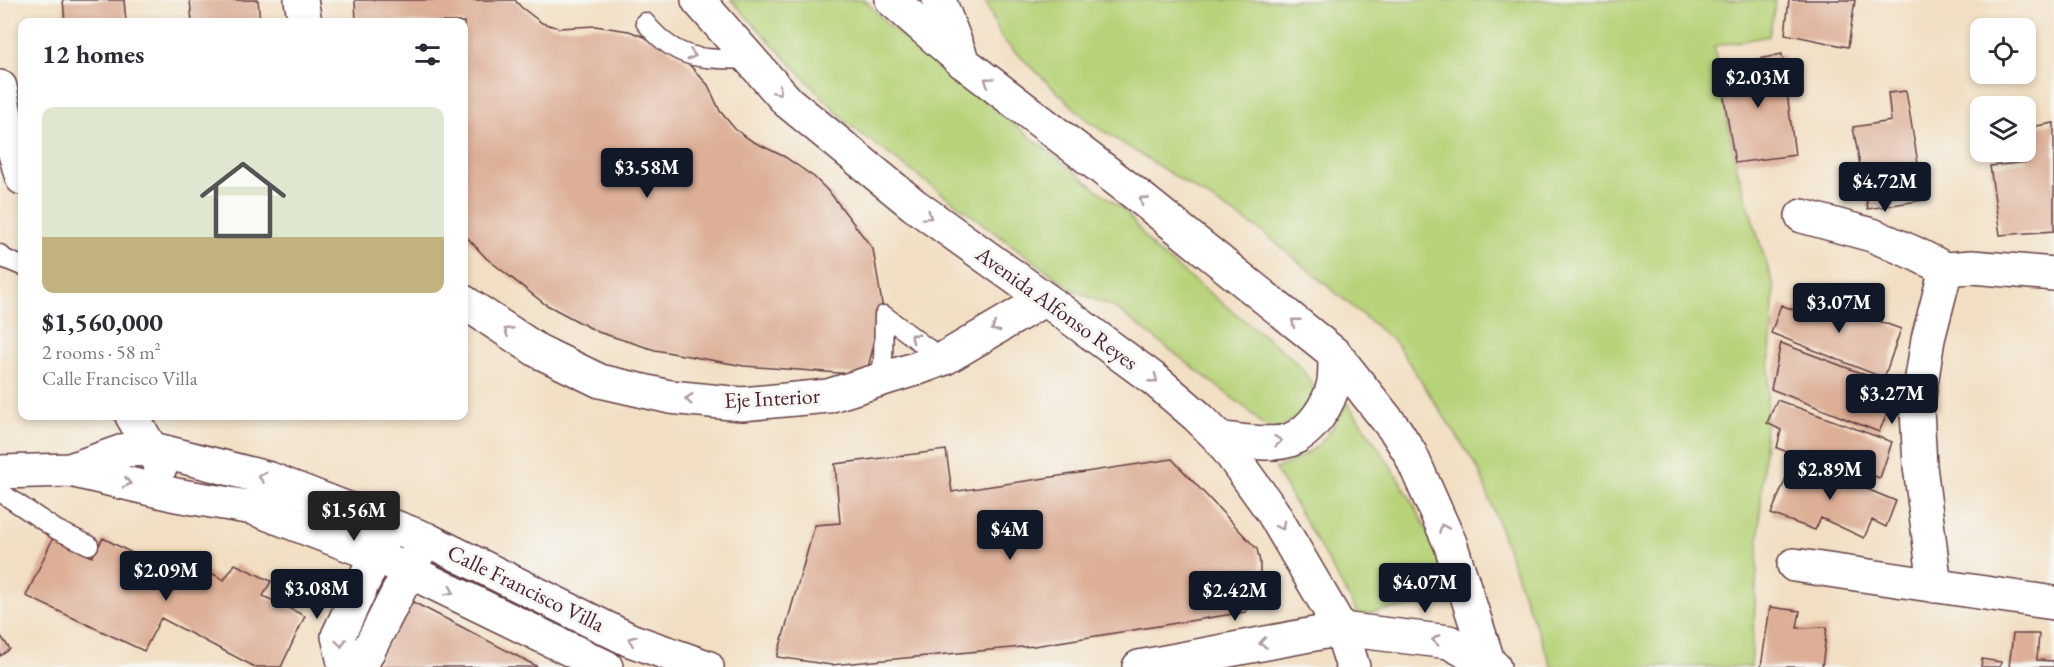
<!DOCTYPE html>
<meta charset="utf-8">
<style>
body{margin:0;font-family:"EB Garamond",serif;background:#f7f7f7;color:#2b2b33;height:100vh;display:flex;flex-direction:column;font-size:22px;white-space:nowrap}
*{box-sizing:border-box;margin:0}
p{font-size:20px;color:#7c7c81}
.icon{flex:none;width:33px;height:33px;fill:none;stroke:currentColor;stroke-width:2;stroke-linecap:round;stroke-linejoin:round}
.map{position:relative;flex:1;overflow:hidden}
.drawer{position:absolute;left:18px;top:18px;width:450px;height:402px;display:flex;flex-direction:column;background:#fff;border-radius:12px;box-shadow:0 3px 9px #0003}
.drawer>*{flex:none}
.buttons{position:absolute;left:1970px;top:18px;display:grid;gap:12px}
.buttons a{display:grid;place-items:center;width:66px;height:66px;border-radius:12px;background:#fff;box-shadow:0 3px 9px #0003;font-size:30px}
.price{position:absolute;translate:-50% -51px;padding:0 14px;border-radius:6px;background:#111827;color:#fff;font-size:20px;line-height:39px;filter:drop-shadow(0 2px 3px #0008)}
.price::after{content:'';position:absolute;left:50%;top:36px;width:18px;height:14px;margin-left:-9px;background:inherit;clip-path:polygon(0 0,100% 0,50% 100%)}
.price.on{background:#222;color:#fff}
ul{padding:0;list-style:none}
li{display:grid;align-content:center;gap:12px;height:318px;padding:0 24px}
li+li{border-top:2px solid #e1e1e2}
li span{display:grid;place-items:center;height:186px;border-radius:12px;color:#555}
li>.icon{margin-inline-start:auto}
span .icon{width:108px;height:108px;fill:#fffc;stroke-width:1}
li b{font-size:26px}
h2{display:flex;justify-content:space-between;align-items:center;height:72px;padding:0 24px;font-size:26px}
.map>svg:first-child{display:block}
.green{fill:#b7d379;stroke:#807952;stroke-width:1.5}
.building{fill:#ddaf97}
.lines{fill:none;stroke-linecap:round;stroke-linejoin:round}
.service-casing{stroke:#633c42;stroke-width:21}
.minor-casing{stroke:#633c42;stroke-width:36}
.secondary-casing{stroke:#633c42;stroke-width:36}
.service{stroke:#fff;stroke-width:18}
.minor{stroke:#fff;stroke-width:33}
.secondary{stroke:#fff;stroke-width:33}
.oneway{stroke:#ae9aa0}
.labels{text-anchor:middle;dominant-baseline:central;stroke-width:6;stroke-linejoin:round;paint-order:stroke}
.street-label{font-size:22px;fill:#4a1f2b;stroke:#f6f6f2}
</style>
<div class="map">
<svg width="2054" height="667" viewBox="0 0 2054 667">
<rect width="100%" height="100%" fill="#f6f6f2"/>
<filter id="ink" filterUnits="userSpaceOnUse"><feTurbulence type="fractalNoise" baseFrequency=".0167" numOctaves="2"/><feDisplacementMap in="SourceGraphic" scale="12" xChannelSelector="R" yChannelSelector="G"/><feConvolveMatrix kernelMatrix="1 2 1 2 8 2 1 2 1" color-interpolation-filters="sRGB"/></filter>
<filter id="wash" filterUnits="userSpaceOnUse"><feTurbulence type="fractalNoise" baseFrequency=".008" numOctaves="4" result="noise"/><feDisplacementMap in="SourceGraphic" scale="24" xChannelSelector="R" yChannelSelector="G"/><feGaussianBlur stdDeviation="1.35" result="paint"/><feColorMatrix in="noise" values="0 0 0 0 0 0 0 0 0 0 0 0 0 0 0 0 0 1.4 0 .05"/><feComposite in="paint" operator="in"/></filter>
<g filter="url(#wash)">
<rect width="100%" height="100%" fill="#f2dfc3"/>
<path class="green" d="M 731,0 L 865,0 L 889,26 L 1126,212 L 1155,250 L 1292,358 C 1306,374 1315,383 1317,405 L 1277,430 L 1262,424 L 1248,410 L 1117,309 L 1073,290 L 848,124 Z
M 985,0 L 1776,0 L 1769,36 L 1714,46 L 1735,163 L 1774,288 L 1751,667 L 1552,667 L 1527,604 L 1479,470 L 1396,343 L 1263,232 L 1089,122 L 1002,39 Z
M 1347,403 C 1384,454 1421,508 1442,567 C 1446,579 1448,592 1450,604 L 1398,608 L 1359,615 L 1275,469 C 1317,452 1325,443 1347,403 Z"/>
<g id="blocks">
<path class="building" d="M 63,0 L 124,0 L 126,22 L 65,22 Z
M 190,0 L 258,0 L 260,22 L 192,22 Z
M 355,0 L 515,0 L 521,7 L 542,23 L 559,28 L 595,26 L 629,31 L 658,42 L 684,59 L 708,85 L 720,111 L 735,129 L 752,141 L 785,157 L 814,177 L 831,194 L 873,249 L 883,310 L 866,375 L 744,366 L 655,350 L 598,332 L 545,304 L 486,258 L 464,234 L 464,22 L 356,22 Z
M 1789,0 L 1855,0 L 1848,47 L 1785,34 Z
M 1782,54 L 1795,155 L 1735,163 L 1719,68 Z
M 1906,91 L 1924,200 L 1868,209 L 1853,127 L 1891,121 L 1888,93 Z
M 2054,123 L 2054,231 L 2000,235 L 1990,166 L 2028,162 L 2025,128 Z
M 1803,294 L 1901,329 L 1884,378 L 1771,333 L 1781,305 L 1796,311 Z
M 1781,343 L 1874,378 L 1867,395 L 1891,405 L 1879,432 L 1771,389 Z
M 1777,400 L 1892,442 L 1880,478 L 1849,468 L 1846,474 L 1777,448 L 1781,430 L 1767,423 Z
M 946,450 L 952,492 L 1172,459 L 1257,549 L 1260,562 L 1260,592 L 1251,607 L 1245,612 L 1034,646 L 831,665 L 777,657 L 815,525 L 840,523 L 835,464 Z
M 1794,459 L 1896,501 L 1886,527 L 1872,520 L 1864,538 L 1821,518 L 1815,530 L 1771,514 Z
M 54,536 L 92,557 L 103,538 L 138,556 L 133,565 L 176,586 L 188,560 L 224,580 L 235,564 L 271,581 L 263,596 L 305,616 L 281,667 L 255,667 L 161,618 L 144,651 L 26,596 Z
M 411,601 L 458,625 L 538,667 L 375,667 Z
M 1770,607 L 1800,611 L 1797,628 L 1827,627 L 1822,667 L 1761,667 Z
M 2013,634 L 2039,634 L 2037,660 L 2054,661 L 2054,667 L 2009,667 Z
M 0,635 L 10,649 L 0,656 Z
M 1982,659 L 2001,662 L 2000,667 L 1981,667 Z"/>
</g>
</g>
<g filter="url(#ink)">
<use href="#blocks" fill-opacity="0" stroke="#633c42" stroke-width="1.5"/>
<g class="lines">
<g class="service-casing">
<path id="service" d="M 645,22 C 678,63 703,58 751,60
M 0,254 L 5,259 L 22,266
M 884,315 L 926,347 L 945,358
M 879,381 L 883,361 L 884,315
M 0,492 L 57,530 L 89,545"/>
</g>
<g class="minor-casing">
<path id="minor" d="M 301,0 L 305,22
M 939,0 L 963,62
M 0,87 L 7,126 L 22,178
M 1802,216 L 1872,235 L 1914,253 L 1946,269
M 1946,269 L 1972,267 L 2054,274
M 464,302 L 538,351 L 600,381 L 670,397 L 742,404 L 828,396 L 918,368 L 945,358 L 1045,299
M 132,416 L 161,466
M 70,470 L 126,450 L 153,449 L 270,479 L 426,539 L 630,640 L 707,667
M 0,472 L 70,470 L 176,495 L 253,508 L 376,555 L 606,667
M 1794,565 L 2054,603
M 1935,586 L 1920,466 L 1917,410 L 1928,339 L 1946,269
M 345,667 L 338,636 L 385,536
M 360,667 L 419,551
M 1139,667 L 1341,629 L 1449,642 L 1494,667"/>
</g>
<g class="secondary-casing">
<path id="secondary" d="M 698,0 L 788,102 L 914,205 L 1045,299 L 1155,380 L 1197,416 L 1220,439 L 1272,511 L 1341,629 L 1353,667
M 892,0 L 963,62 L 1142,199 L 1335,354 L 1396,431 L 1410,453 L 1450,543 L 1490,667
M 1220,439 C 1239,440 1271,447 1290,440 C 1312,431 1329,405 1334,382 C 1335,373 1335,363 1335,354"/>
</g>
<use href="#service" class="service"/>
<use href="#minor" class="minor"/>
<use href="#secondary" class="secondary"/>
</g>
<defs><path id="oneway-chevron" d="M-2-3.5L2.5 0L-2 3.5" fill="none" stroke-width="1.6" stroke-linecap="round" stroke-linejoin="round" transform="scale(1.5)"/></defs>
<g class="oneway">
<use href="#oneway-chevron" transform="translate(692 55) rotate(14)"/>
<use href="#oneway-chevron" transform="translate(988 81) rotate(-143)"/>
<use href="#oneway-chevron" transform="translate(778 91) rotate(49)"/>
<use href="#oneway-chevron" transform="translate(1143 200) rotate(-142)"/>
<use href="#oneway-chevron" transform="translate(928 216) rotate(35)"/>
<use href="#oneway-chevron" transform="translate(1295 322) rotate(-141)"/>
<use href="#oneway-chevron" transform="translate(995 328) rotate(150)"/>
<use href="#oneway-chevron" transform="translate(508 331) rotate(-147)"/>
<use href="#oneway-chevron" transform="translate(914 337) rotate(-142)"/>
<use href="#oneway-chevron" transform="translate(1154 379) rotate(38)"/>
<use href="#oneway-chevron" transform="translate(689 399) rotate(-174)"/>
<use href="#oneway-chevron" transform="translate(1278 441) rotate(-5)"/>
<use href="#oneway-chevron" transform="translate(262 477) rotate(-165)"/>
<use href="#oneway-chevron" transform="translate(127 483) rotate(13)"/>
<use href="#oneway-chevron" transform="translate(1281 526) rotate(60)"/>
<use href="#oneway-chevron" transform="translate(1443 528) rotate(-114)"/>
<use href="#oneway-chevron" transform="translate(450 591) rotate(26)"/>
<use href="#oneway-chevron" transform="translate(632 640) rotate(-157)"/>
<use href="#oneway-chevron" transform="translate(1436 640) rotate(-174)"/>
<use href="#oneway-chevron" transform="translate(341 643) rotate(82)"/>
<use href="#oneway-chevron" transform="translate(1263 643) rotate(171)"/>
</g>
</g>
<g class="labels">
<g class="street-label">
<text transform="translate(1057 308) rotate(36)">Avenida Alfonso Reyes</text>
<text transform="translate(772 398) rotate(-3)">Eje Interior</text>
<text transform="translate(526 588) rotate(26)">Calle Francisco Villa</text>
</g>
</g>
</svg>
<div class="buttons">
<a><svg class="icon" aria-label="locate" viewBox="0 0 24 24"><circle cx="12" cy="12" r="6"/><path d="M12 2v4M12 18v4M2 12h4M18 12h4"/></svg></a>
<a><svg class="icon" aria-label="layers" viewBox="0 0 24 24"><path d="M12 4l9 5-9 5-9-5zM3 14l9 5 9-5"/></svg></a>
</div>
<b class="price" style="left:1758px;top:109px">$2.03M</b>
<b class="price" style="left:647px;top:199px">$3.58M</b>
<b class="price" style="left:1885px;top:213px">$4.72M</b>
<b class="price" style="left:1839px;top:334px">$3.07M</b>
<b class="price" style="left:1892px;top:425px">$3.27M</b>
<b class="price" style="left:1830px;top:501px">$2.89M</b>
<b class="price on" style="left:354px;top:542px">$1.56M</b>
<b class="price" style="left:1010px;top:561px">$4M</b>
<b class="price" style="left:166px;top:602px">$2.09M</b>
<b class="price" style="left:1425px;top:614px">$4.07M</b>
<b class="price" style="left:317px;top:620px">$3.08M</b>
<b class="price" style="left:1235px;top:622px">$2.42M</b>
<section class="drawer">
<h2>12 homes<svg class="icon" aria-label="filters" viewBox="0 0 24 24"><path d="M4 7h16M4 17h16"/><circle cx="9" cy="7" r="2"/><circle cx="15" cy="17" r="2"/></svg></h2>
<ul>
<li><span style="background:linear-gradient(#dfe7d0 70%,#c2b280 0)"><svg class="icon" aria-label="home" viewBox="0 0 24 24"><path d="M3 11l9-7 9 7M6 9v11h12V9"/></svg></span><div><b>$1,560,000</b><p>2 rooms · 58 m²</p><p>Calle Francisco Villa</p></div></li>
</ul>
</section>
</div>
